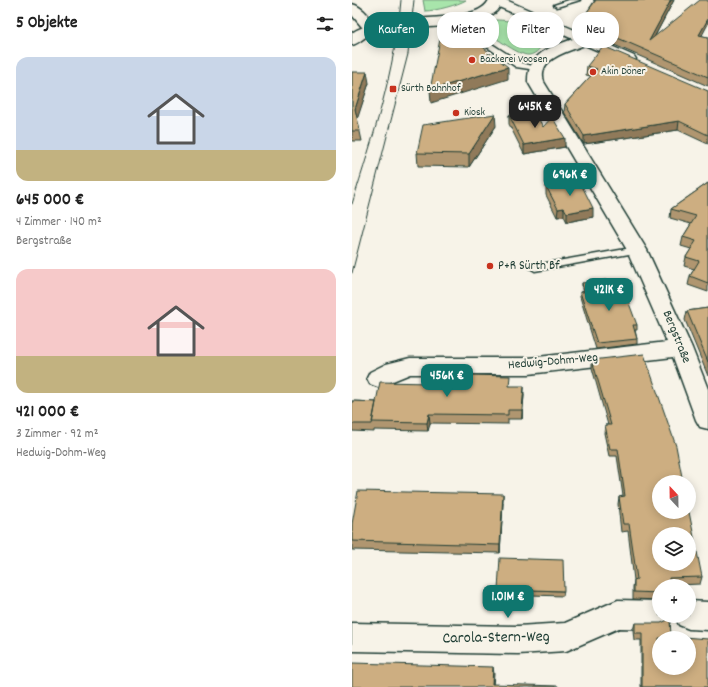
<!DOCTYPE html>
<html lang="de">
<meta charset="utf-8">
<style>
body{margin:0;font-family:Dekko,sans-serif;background:#f2f2f2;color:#222;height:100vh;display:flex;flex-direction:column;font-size:15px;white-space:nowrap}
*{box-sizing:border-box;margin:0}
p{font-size:13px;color:#767676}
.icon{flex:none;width:22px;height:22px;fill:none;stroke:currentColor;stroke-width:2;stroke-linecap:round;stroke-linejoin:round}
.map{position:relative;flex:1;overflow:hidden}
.details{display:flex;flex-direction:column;background:#fff;width:352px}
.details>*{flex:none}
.hud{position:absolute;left:12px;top:12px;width:284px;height:36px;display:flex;gap:8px}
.needle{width:26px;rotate:338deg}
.fabs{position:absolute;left:300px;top:475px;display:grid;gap:8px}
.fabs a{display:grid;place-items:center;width:44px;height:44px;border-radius:50%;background:#fff;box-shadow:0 2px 10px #0003;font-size:20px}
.price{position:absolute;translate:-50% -34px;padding:0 9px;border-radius:8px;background:#0f766e;color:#fff;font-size:13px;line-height:26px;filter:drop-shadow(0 1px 2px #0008)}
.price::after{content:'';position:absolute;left:50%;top:24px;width:12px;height:9px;margin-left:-6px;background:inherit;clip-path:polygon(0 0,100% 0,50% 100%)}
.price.active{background:#222;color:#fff}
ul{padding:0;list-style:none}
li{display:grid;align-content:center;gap:8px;height:212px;padding:0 16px}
li span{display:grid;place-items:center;height:124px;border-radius:12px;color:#555}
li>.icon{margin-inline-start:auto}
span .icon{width:72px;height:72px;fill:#fffc;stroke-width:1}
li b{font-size:17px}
h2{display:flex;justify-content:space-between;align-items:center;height:48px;padding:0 16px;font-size:17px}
.chip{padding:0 14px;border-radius:16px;background:#fff;box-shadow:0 2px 10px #0003;font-size:14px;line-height:36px}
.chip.active{background:#0f766e;color:#fff}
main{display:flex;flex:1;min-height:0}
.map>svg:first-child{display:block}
.green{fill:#a8e5ab;stroke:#649170}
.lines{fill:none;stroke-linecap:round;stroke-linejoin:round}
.lane-casing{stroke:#1f3d34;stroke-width:3}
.street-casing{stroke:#1f3d34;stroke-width:3}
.secondary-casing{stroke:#1f3d34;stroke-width:3}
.lane{fill:#f7f3e8;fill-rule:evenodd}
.street{fill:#f7f3e8;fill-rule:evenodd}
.secondary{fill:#f7f3e8;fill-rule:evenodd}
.tram{stroke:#1f3d34;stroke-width:1}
.wall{fill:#b0966f;stroke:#1f3d34}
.shaded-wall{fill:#907a5a;stroke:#1f3d34}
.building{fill:#cdae81;stroke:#1f3d34;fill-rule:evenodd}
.poi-dot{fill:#c8321e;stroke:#f7f3e8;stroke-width:1.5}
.labels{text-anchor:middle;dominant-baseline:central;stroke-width:4;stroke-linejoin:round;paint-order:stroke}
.far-poi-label{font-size:11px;fill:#1f3d34;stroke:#f7f3e8;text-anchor:start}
.poi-label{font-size:13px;fill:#1f3d34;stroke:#f7f3e8;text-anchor:start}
.street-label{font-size:13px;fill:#1f3d34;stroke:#f7f3e8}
.near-street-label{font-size:16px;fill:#1f3d34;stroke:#f7f3e8}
</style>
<main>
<section class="details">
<h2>5 Objekte<svg class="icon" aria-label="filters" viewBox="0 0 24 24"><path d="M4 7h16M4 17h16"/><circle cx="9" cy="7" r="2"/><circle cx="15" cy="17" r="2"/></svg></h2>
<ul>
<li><span style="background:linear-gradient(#c9d6e8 75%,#c2b280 0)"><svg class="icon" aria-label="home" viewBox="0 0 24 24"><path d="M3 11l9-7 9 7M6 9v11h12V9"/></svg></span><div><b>645 000 €</b><p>4 Zimmer · 140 m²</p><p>Bergstraße</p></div></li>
<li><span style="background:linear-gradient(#f6c9c9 70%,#c2b280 0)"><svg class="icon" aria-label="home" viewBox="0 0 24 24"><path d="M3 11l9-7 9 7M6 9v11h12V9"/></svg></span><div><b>421 000 €</b><p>3 Zimmer · 92 m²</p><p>Hedwig-Dohm-Weg</p></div></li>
</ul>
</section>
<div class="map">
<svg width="356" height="687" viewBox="0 0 356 687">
<rect width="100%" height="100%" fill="#f7f3e8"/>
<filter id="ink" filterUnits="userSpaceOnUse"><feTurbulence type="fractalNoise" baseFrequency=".025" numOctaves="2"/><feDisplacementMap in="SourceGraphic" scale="8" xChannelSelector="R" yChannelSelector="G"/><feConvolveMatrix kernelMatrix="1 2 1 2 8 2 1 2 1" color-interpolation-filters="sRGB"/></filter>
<g filter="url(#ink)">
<path class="green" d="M 71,0 L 114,0 C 106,5 83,11 73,11 Z
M 143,20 C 161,20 182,25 193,41 C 189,47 185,54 177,55 C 166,56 138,33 127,27 Z"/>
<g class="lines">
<g class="lane-casing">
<path id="lane" d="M 217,0 L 228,0 L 205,7 L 202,5 Z
M 99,20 L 103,20 L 169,63 L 188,68 L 184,70 L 164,67 L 99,22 Z
M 285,247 L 288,248 L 290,250 L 288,252 L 183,271 L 178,268 L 183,265 Z"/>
</g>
<g class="street-casing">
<path id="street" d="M 139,0 L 154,0 L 282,56 L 284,59 L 282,62 L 272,62 L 233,45 C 222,49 195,57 192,69 C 190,73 191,78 192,82 L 295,250 L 340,348 L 356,389 L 356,429 L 348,427 L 344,420 L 321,357 L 177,374 L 58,374 L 26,387 L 18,384 L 15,378 L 18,372 L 34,364 L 58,358 L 177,358 L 315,342 L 275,250 L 176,82 C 175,54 198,47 221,39 L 140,4 Z
M 0,4 C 12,7 20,20 26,29 L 24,32 L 14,32 L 0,15 Z
M 266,600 L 307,601 L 307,616 L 321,616 L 317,625 L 307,629 L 267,628 L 214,651 L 166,654 L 0,651 L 0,623 L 166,626 L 213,623 Z
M 337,601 L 356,602 L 356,630 L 337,629 L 327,625 L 323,616 L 337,616 Z"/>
</g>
<g class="secondary-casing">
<path id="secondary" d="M 137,0 L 151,0 C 149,3 148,8 145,11 C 125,30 52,26 24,32 C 14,34 9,43 0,45 L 0,33 C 20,18 83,19 111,15 C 121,12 132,10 137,0 Z"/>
</g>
<use href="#lane" class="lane"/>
<use href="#street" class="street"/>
<use href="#secondary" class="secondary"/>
<path class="tram" d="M 0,204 C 21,137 43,71 49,0
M 0,273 L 56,54 L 62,0"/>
</g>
<path class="wall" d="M 241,0 L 322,0 L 303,36 L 350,36 L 356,37 L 356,86 L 260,44 L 260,41 L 234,20 L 235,12 L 243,0 Z
M 235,66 L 356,91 L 356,144 L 326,130 L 232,144 L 212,112 L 213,104 L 239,76 L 234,75 Z
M 0,72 L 17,83 L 5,118 L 10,141 L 0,141 Z
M 157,115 L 191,127 L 213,147 L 172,154 L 157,124 Z
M 144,126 L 117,167 L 66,166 L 65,153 Z
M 356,183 L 356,292 L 336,285 L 338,276 L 342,269 L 332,266 L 334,257 L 339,249 L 329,246 L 331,237 L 339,224 L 318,218 L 319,209 Z
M 194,186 L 241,217 L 215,222 L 212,216 L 205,217 L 194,195 Z
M 230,283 L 257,289 L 285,325 L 285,330 L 283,330 L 285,339 L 285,344 L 244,349 L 228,297 L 228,292 L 231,292 L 230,289 Z
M 356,308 L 356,376 L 333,320 L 335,311 Z
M 240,360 L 350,577 L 348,584 L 307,586 L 307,600 L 281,599 L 281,587 L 282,580 L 276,531 L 269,532 L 266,504 L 267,497 L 271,496 L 265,456 L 257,456 L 252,433 L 253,425 L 256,425 L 240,368 Z
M 158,386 L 172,395 L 170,419 L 156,419 L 156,424 L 78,423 L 76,431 L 22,430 L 22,432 L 0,431 L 0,401 L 24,402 Z
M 151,503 L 148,553 L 0,550 L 0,524 Z
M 146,589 L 212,591 L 211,596 L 146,594 Z
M 283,623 L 319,636 L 356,687 L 289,687 L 289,640 L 282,640 L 281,630 Z"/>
<path class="shaded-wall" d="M 319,0 L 322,0 L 296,49 L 297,41 Z
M 356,19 L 356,24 L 346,43 L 347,35 Z
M 156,67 L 156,79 L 79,103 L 78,90 Z
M 15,72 L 17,83 L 5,120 L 3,109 Z
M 143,114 L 144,126 L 117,167 L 117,154 Z
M 327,121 L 326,130 L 232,144 L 232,136 Z
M 213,138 L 213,147 L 172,154 L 172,145 Z
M 212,208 L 212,216 L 205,217 L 206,209 Z
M 241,208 L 241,217 L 215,222 L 215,213 Z
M 172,386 L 172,395 L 170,419 L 170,410 Z
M 77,414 L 78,423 L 76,431 L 75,423 Z
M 151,494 L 151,503 L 148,553 L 148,545 Z
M 141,667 L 142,674 L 141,687 L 140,684 Z"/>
<path class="building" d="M 244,0 L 319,0 L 297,41 L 348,0 L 356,0 L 356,19 L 347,35 L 356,37 L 356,77 L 261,36 L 263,34 L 235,12 Z
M 103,25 L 156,67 L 78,90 L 90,29 Z
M 251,46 L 356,91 L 356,135 L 327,121 L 232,136 L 213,104 L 245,69 L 235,66 Z
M 0,72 L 15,72 L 3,109 L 8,131 L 0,131 Z
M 183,112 L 191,127 L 200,117 L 213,138 L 172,145 L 157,115 Z
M 143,114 L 117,154 L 65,153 L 71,125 Z
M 227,180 L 241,208 L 215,213 L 212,208 L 206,209 L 194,186 Z
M 356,183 L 356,283 L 338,276 L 347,261 L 334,257 L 344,241 L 331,237 L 344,216 L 319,209 Z
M 254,280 L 257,289 L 271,287 L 285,325 L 281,325 L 285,339 L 245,343 L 228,292 L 232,292 L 230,283 Z
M 356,308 L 356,362 L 335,311 Z
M 292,354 L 324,446 L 331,482 L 307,482 L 307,512 L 337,512 L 350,577 L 317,578 L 317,586 L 307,586 L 307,593 L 282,592 L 282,580 L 285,579 L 277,524 L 271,524 L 267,497 L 273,496 L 266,449 L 258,449 L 253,425 L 259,425 L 240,360 ZM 307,534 L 337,534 L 337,564 L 307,564 Z
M 80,374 L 158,376 L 157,386 L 172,386 L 170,410 L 156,410 L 156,415 L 77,414 L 75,423 L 20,422 L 28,382 L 79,383 Z
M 0,401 L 24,402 L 20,424 L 0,424 Z
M 6,491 L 151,494 L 148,545 L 0,541 L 0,524 Z
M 148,558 L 211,560 L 212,591 L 146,589 Z
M 318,619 L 319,636 L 356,639 L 356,687 L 290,687 L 290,633 L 283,633 L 283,623 L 309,623 ZM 307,638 L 337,638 L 337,668 L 307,668 Z
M 0,663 L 141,667 L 140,684 L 206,686 L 206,687 L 0,687 Z"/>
</g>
<g class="poi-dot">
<circle cx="120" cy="60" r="4"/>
<circle cx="241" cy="72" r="4"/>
<rect x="37" y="85" width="8" height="8" rx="2"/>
<circle cx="104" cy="113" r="4"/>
<circle cx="138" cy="266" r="4"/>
</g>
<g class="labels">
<g class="far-poi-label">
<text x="128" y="60">Bäckerei Voosen</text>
<text x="249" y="72">Akin Döner</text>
<text x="49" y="89">Sürth Bahnhof</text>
<text x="112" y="113">Kiosk</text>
</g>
<g class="poi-label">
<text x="146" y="266">P+R Sürth Bf</text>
</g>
<g class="street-label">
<text transform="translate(324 337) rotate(68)">Bergstraße</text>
<text transform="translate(201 362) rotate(-5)">Hedwig-Dohm-Weg</text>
</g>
<g class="near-street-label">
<text transform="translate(144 638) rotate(-1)">Carola-Stern-Weg</text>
</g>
</g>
</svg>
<div class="fabs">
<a><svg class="needle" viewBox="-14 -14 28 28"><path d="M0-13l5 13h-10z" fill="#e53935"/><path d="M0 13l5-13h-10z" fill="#767676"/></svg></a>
<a><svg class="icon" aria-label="layers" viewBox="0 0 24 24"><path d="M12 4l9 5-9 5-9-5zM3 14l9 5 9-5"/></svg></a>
<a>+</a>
<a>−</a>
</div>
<b class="price active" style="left:183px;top:129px">645K €</b>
<b class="price" style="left:218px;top:197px">696K €</b>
<b class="price" style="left:257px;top:312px">421K €</b>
<b class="price" style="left:95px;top:398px">456K €</b>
<b class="price" style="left:156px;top:619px">1.01M €</b>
<div class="hud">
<a class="chip active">Kaufen</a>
<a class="chip">Mieten</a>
<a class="chip">Filter</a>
<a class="chip">Neu</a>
</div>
</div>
</main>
